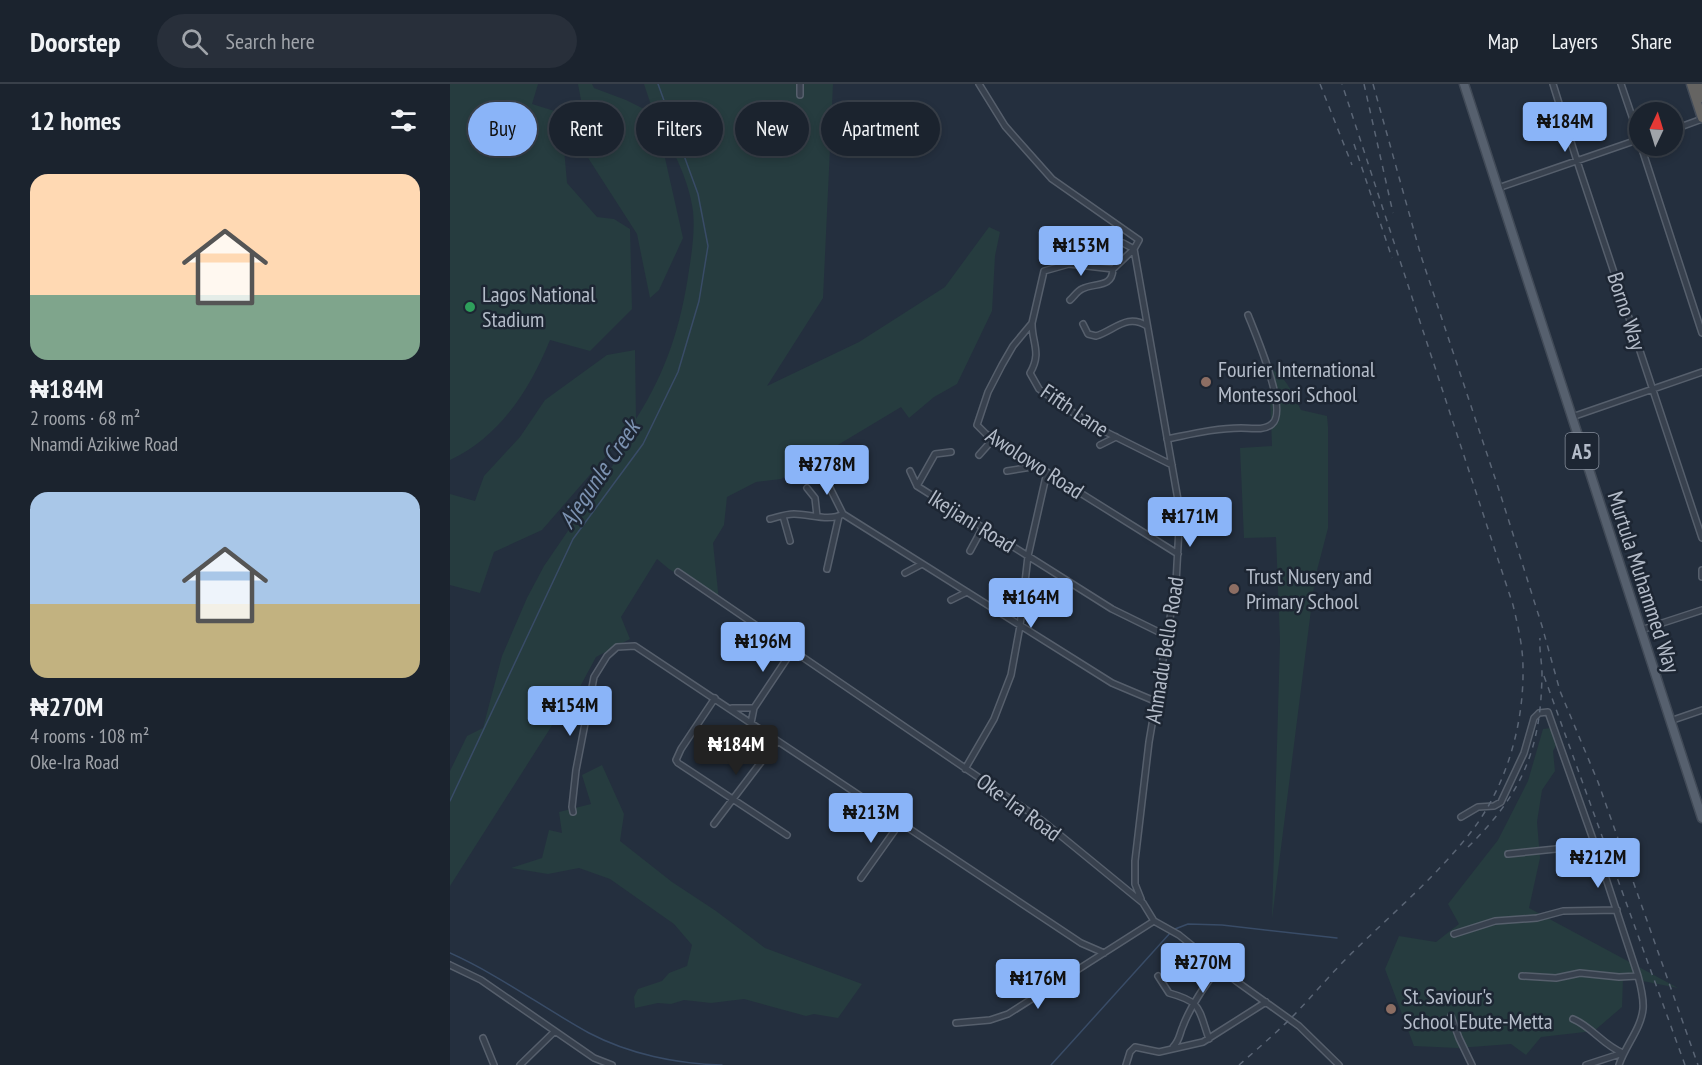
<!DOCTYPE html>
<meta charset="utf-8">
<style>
body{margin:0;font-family:"PT Sans Narrow",sans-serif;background:#282f3a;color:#f1f3f6;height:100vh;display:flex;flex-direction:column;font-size:22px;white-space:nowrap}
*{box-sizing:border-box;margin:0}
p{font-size:20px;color:#a0a4aa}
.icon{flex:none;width:33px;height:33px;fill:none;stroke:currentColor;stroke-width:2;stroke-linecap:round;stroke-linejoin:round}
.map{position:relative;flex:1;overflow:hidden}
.panel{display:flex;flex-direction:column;background:#1b232e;width:450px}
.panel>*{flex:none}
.banner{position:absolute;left:18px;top:18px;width:570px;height:54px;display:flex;gap:12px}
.needle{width:39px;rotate:4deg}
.tools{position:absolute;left:1179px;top:18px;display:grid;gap:12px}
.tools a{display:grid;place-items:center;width:54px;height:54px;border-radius:50%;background:#1b232e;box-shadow:0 3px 9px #0003,0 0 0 2px #39404a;font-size:30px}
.price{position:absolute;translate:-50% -51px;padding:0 14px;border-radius:6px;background:#8ab4f8;color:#111;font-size:20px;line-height:39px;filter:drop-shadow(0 2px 3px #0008)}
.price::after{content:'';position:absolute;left:50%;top:36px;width:18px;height:14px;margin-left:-9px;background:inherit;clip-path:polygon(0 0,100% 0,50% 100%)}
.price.active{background:#222;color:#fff}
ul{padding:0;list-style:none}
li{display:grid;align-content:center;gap:12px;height:318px;padding:0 30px}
li span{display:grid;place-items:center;height:186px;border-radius:18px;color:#555}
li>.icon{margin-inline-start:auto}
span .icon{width:108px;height:108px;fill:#fffc;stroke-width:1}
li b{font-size:26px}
h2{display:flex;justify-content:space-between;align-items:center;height:72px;padding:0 30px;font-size:26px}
.tag{padding:0 21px;border-radius:27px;background:#1b232e;box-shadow:0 3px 9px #0003,0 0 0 2px #39404a;font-size:21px;line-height:54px}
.tag.active{background:#8ab4f8;color:#111}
header{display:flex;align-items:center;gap:36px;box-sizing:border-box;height:84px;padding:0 30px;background:#1b232e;border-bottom:2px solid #39404a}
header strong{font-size:28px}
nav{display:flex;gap:33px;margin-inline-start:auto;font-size:21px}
.search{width:420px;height:54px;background:#282f3a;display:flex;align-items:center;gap:15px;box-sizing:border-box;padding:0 21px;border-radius:33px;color:#a0a4aa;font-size:22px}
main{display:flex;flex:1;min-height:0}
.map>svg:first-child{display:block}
.green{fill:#263c3f}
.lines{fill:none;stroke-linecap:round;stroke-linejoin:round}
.stream{stroke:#394c67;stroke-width:1.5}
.minor-casing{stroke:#565f6c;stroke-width:8}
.primary-casing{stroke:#414a57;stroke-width:11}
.trunk-casing{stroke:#434c59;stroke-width:11}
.minor{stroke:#38414e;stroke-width:5}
.primary{stroke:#56606e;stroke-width:8}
.trunk{stroke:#656462;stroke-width:8}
.rail{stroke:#5a6575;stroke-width:1.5;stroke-dasharray:6 6;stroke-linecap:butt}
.leisure-dot{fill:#2e9e5b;stroke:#1d2633;stroke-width:2}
.education-dot{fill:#8d6e63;stroke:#1d2633;stroke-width:2}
.labels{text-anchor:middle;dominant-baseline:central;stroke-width:5;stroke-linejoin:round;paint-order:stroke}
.shield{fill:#1d2633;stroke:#878f9c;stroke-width:1.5}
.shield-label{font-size:21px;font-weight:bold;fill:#b4bcc9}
.poi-label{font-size:22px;fill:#b4bcc9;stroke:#1d2633;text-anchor:start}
.street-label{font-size:22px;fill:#b4bcc9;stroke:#1d2633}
.water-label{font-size:24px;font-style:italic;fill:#7c92b1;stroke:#1d2633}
</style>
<header>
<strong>Doorstep</strong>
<div class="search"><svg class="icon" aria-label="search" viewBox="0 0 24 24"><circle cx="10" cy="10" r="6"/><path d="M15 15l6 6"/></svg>Search here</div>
<nav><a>Map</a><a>Layers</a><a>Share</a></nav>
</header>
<main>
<section class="panel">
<h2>12 homes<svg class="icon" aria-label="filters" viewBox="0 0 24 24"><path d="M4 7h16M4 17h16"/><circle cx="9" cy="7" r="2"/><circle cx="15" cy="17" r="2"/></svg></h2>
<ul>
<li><span style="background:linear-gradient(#ffd9b3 65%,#7fa58c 0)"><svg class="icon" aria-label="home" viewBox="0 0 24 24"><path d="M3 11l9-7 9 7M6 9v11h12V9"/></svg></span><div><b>₦184M</b><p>2 rooms · 68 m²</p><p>Nnamdi Azikiwe Road</p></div></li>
<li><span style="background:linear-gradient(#a9c7e8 60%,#c2b280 0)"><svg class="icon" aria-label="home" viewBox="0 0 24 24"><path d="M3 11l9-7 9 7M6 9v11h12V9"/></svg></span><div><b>₦270M</b><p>4 rooms · 108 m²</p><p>Oke-Ira Road</p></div></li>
</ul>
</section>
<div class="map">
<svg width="1252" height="981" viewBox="0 0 1252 981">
<rect width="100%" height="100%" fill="#242f3e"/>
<path class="green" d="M 0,0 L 88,0 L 82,20 L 111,29 L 117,99 L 147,133 L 164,135 L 180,145 L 182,225 L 140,267 L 100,256 C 80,305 50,353 0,376 Z
M 128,0 L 142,0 L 144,4 L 176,16 L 204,30 L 194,0 L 383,0 L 373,214 L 317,302 L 409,258 L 495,203 L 539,143 L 550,148 L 545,172 L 542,227 L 507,300 L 484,313 L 459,334 L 451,323 L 331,395 L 306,398 L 277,413 L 274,441 L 263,459 L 269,517 L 219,485 L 207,475 L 171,533 L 180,555 L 146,573 L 125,612 L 122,610 L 0,802 L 0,687 L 17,652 L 33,644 L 52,572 L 77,514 L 94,482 L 163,381 L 184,340 L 92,446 L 44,468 L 30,509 L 0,501 L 0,410 L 25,417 L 34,392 L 70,353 L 95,316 L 157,271 L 185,266 L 186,335 C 216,288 231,242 239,186 C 242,167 245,147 243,127 C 239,94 221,63 206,34 L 233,154 L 209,206 L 200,214 L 187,150 L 133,66 L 134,32 Z
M 819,284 C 837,293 842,309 851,326 L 877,332 L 878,343 L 878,444 L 865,494 L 822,835 L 830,557 L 826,453 L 794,454 L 790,364 L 822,362 Z
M 1101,644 L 1111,653 L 1103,667 L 1105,687 L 1092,706 L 1087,738 L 1090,774 L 1079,824 L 1228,904 L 1173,893 L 1172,923 L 1144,947 L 1091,953 L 1076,971 L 1061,960 L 1008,964 L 964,962 L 935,885 L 949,852 L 986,858 L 1009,840 L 998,820 L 1048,756 L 1078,697 L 1093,645 Z
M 152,681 L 174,730 L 170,757 L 222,798 L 266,827 L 315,864 L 412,900 L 388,934 L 364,930 L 356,932 L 294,915 L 261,919 L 234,916 L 221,920 L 208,919 L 185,924 L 184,913 L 188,905 L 212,897 L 219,889 L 237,882 L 242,861 L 224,840 L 160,795 L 129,784 L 98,790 L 61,784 L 92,774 L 99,746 L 112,749 L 109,728 L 141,720 L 132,691 Z"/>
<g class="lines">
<path class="stream" d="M 0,717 L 123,455 L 193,360 L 228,288 L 249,217 L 258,162 L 248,110 L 208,0
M 725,845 L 738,840 L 772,841 L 887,854
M 0,869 C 49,891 92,923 139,949 C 179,970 227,980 272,981
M 601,981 L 721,848"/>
<g class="minor-casing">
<path id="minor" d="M 529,0 L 555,42 L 602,95 L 689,156 L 684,165 L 663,185 L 619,180 L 594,187 L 582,239 L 563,262 L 552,281 L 538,308 L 527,341 L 536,350 L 728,470
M 1103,0 L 1127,77 L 1252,454
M 1171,0 L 1190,56
M 350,11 L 350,0
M 1222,46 L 1252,35
M 1191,62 L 1252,249
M 1048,104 L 1190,55
M 654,158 L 673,159 L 684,165 L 728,416 L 729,444 L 726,499 L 699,658 L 685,777 L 685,800 L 691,815
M 620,216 C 624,213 627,207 632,205 C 645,198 662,205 663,185
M 582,240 C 582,259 592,269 580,289 L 589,305 L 619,326 L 646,343 L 722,381
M 633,240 L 638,250 L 646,252 C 665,246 677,229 697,242
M 1122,333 L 1252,288
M 717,355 C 742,350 766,344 791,344 C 800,344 814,347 822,340 C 839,327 805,249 798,231
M 650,361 L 666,353
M 529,371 L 544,354
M 460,387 L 467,402 L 662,525 L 717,552
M 557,387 L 588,382
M 374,392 L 393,430 L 662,599 L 707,618
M 467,402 L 485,370 L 501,368
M 357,404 L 365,414 L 367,432
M 333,432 L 340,457
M 320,435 C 328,433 336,430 344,430 C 360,430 379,438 393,430
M 520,467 L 533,443
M 377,485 L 389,432
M 1252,486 L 1252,493
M 228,488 L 594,738 L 693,819 L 704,837 L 729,851 L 786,897 L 849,942 L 889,981
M 455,489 L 472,480
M 501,516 L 517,508
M 1191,546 L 1252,526
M 265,614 L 231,665 L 226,676 L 228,679 L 337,751
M 282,624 L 304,624
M 1220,637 L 1252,626
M 301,639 L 304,624 L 342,567
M 515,685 L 544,635 L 561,591 L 570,542 L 578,472 L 597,388
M 123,728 L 122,723 L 126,686 L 144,593 L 157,572 L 167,563 L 185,562 L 631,859 L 654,869
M 1011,733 L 1028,723 L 1044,722 L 1051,718 L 1074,669 L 1084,634 L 1089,629 L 1098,628 L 1145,761 L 1188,892 C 1191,903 1194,914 1193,925 C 1191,945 1175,962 1169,981
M 264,740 L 327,657
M 1058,770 L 1145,761
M 411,794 L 450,739
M 1004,850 L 1045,837 L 1087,834 L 1113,827 L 1167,826
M 0,881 L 31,896 L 144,974 L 162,981
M 708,892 L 719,909 C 752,918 748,924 759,955
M 1072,892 L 1106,894 L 1130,889 L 1169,893 L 1188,892
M 1001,932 L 1009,954 L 1022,981
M 1123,935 C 1141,942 1154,962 1173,969
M 506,939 L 540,936 L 558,930 L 704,837
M 33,954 L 44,981
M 723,963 C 730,956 729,951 733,942 C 741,921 755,901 769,883
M 70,981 L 104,948
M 676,981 L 680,968 L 685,963 L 709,968 L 753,958 L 816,918
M 1136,981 L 1173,969"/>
</g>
<g class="primary-casing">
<path id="primary" d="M 1014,0 L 1252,734"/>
</g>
<g class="trunk-casing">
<path id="trunk" d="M 1241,0 L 1252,34
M 1248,0 L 1252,14"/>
</g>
<use href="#minor" class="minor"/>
<use href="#primary" class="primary"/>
<use href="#trunk" class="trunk"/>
<path class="rail" d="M 870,0 L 902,81
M 914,0 L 943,129
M 923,0 L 971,172 L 1050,409 L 1092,542 L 1110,607 L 1148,698 L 1248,981
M 904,60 L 942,174
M 1094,592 L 1235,981
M 1018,763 C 1072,710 1091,666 1092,590 C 1092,578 1089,566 1090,554
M 789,981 C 806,966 824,951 840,935 C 862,913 882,888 905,866 C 943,829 984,794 1017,753 C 1055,707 1074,643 1073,584 C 1073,563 1068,542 1063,521 L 892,0"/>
</g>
<circle class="leisure-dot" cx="20" cy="223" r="6"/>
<g class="education-dot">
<circle cx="756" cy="298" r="6"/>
<circle cx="784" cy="505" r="6"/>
<circle cx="941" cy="925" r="6"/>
</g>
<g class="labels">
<rect class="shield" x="1115.5" y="349" width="33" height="36" rx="4.5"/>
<g class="shield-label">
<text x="1132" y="367">A5</text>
</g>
<g class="poi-label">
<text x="32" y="210">Lagos National<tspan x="32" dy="25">Stadium</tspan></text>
<text x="768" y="285">Fourier International<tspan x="768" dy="25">Montessori School</tspan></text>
<text x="796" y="492">Trust Nusery and<tspan x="796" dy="25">Primary School</tspan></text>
<text x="953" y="912">St. Saviour's<tspan x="953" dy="25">School Ebute-Metta</tspan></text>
</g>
<g class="street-label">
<text transform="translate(1177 227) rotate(72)">Borno Way</text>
<text transform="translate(625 326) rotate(34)">Fifth Lane</text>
<text transform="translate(585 379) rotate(33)">Awolowo Road</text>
<text transform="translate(522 437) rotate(32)">Ikejiani Road</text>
<text transform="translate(1194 498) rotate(72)">Murtula Muhammed Way</text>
<text transform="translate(714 566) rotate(-81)">Ahmadu Bello Road</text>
<text transform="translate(569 723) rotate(36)">Oke-Ira Road</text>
</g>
<g class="water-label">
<text transform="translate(149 390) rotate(-56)">Ajegunle Creek</text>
</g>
</g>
</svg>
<div class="tools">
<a><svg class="needle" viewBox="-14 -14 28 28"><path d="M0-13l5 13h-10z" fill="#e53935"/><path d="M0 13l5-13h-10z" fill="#a0a4aa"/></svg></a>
</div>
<b class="price" style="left:1115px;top:69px">₦184M</b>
<b class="price" style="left:631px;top:193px">₦153M</b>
<b class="price" style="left:377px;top:412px">₦278M</b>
<b class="price" style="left:740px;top:464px">₦171M</b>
<b class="price" style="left:581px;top:545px">₦164M</b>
<b class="price" style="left:313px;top:589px">₦196M</b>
<b class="price" style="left:120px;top:653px">₦154M</b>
<b class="price active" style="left:286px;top:692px">₦184M</b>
<b class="price" style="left:421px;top:760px">₦213M</b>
<b class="price" style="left:1148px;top:805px">₦212M</b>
<b class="price" style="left:753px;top:910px">₦270M</b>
<b class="price" style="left:588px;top:926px">₦176M</b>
<div class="banner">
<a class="tag active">Buy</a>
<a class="tag">Rent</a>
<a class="tag">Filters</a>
<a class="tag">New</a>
<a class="tag">Apartment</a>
</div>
</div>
</main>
